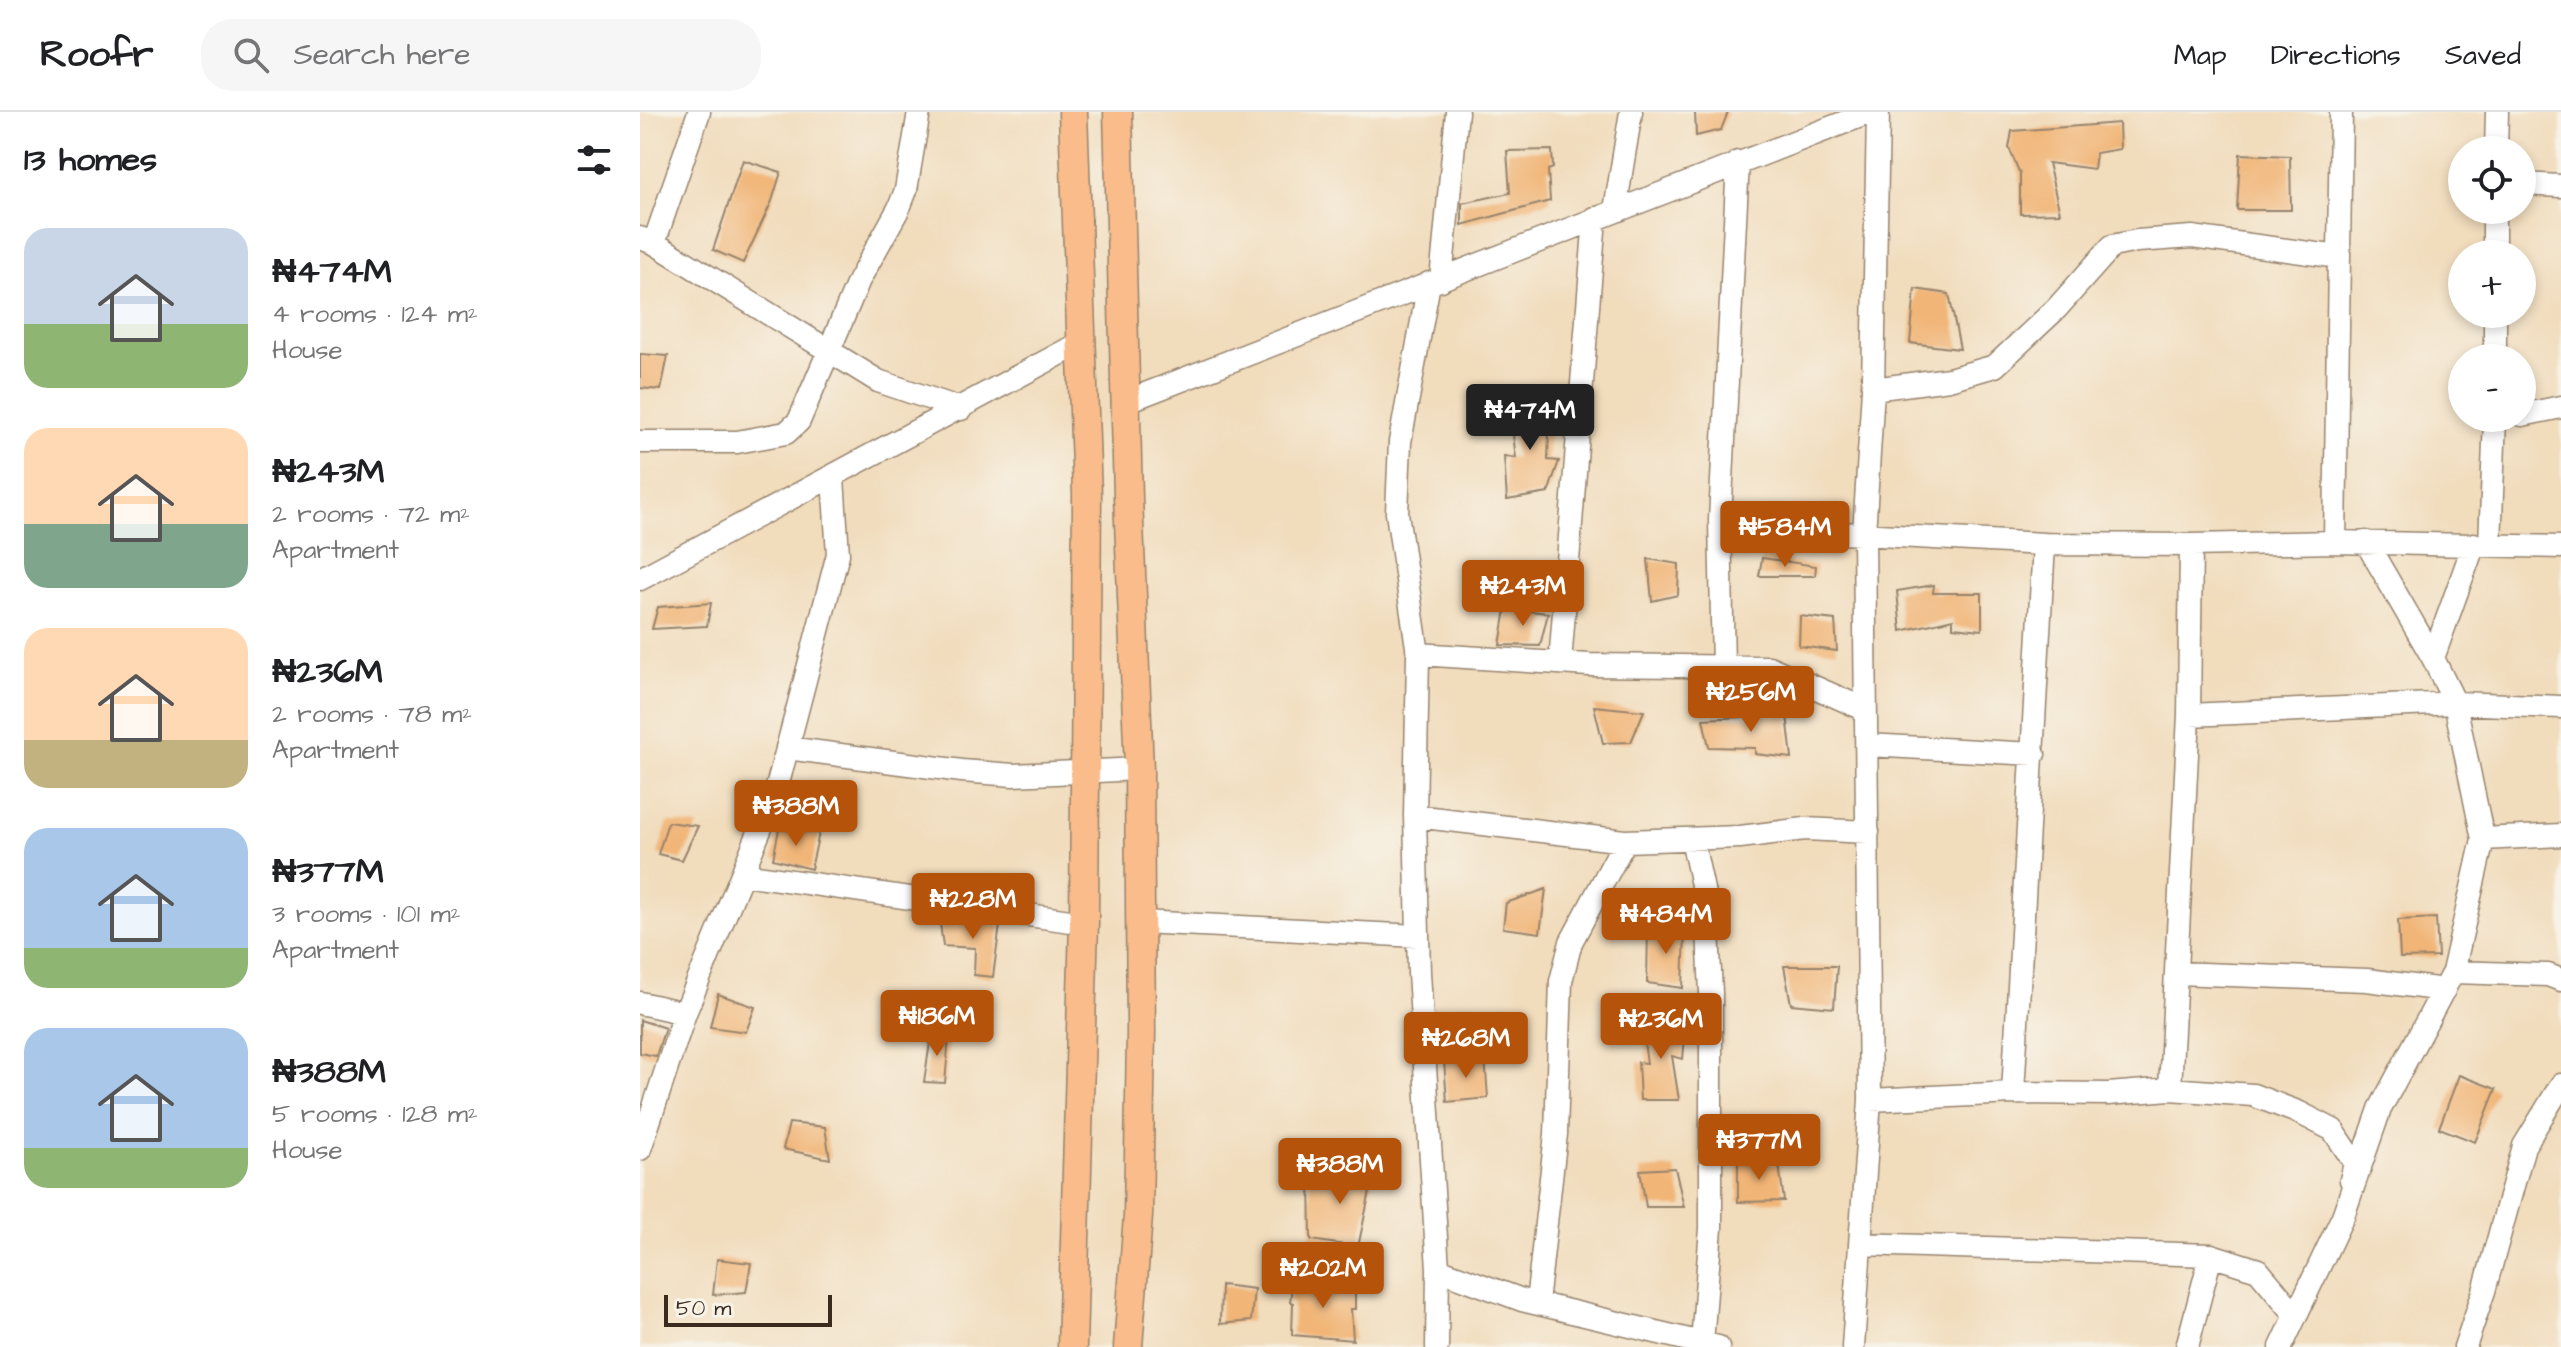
<!DOCTYPE html>
<meta charset="utf-8">
<style>
body{margin:0;font-family:"Architects Daughter",sans-serif;background:#f6f6f6;color:#202124;height:100vh;display:flex;flex-direction:column;font-size:30px;white-space:nowrap}
*{box-sizing:border-box;margin:0}
p{font-size:26px;color:#757577}
.icon{flex:none;width:44px;height:44px;fill:none;stroke:currentColor;stroke-width:2;stroke-linecap:round;stroke-linejoin:round}
.map{position:relative;flex:1;overflow:hidden}
.sheet{display:flex;flex-direction:column;background:#fff;width:640px}
.sheet>*{flex:none}
.tools{position:absolute;left:1808px;top:24px;display:grid;gap:16px}
.tools a{display:grid;place-items:center;width:88px;height:88px;border-radius:50%;background:#fff;box-shadow:0 4px 12px #0003;font-size:40px}
.scale{position:absolute;left:24px;bottom:20px;width:168px;box-sizing:border-box;padding-left:8px;border:4px solid #3b2a1e;border-top:0;font-size:22px;line-height:28px;white-space:nowrap;color:#3b2a1e;-webkit-text-stroke:6px #f7f3e8;paint-order:stroke}
.price{position:absolute;translate:-50% -68px;padding:0 18px;border-radius:8px;background:#b45309;color:#fff;font-size:26px;line-height:52px;filter:drop-shadow(0 2px 4px #0008)}
.price::after{content:'';position:absolute;left:50%;top:48px;width:24px;height:18px;margin-left:-12px;background:inherit;clip-path:polygon(0 0,100% 0,50% 100%)}
.price.selected{background:#222;color:#fff}
ul{padding:0;list-style:none}
li{display:flex;align-items:center;gap:24px;height:200px;padding:0 24px}
li span{display:grid;place-items:center;flex:none;width:224px;height:160px;border-radius:24px;color:#555}
li>.icon{margin-inline-start:auto}
span .icon{width:96px;height:96px;fill:#fffc;stroke-width:1}
li b{font-size:34px}
h2{display:flex;justify-content:space-between;align-items:center;height:96px;padding:0 24px;font-size:34px}
header{display:flex;align-items:center;gap:48px;box-sizing:border-box;height:112px;padding:0 40px;background:#fff;border-bottom:2px solid #e0e0e0}
header strong{font-size:38px}
nav{display:flex;gap:44px;margin-inline-start:auto;font-size:28px}
.search{width:560px;height:72px;background:#f6f6f6;display:flex;align-items:center;gap:20px;box-sizing:border-box;padding:0 28px;border-radius:32px;color:#757577;font-size:30px}
main{display:flex;flex:1;min-height:0}
.map>svg:first-child{display:block}
.building{fill:#f1b577}
.lines{fill:none;stroke-linecap:round;stroke-linejoin:round}
.minor-casing{stroke:#96836d;stroke-width:25}
.major-casing{stroke:#96836d;stroke-width:31}
.minor{stroke:#fff;stroke-width:22}
.major{stroke:#f9bc8a;stroke-width:28}
</style>
<header>
<strong>Roofr</strong>
<div class="search"><svg class="icon" aria-label="search" viewBox="0 0 24 24"><circle cx="10" cy="10" r="6"/><path d="M15 15l6 6"/></svg>Search here</div>
<nav><a>Map</a><a>Directions</a><a>Saved</a></nav>
</header>
<main>
<section class="sheet">
<h2>13 homes<svg class="icon" aria-label="filters" viewBox="0 0 24 24"><path d="M4 7h16M4 17h16"/><circle cx="9" cy="7" r="2"/><circle cx="15" cy="17" r="2"/></svg></h2>
<ul>
<li><span style="background:linear-gradient(#c9d6e8 60%,#8fb573 0)"><svg class="icon" aria-label="home" viewBox="0 0 24 24"><path d="M3 11l9-7 9 7M6 9v11h12V9"/></svg></span><div><b>₦474M</b><p>4 rooms · 124 m²</p><p>House</p></div></li>
<li><span style="background:linear-gradient(#ffd9b3 60%,#7fa58c 0)"><svg class="icon" aria-label="home" viewBox="0 0 24 24"><path d="M3 11l9-7 9 7M6 9v11h12V9"/></svg></span><div><b>₦243M</b><p>2 rooms · 72 m²</p><p>Apartment</p></div></li>
<li><span style="background:linear-gradient(#ffd9b3 70%,#c2b280 0)"><svg class="icon" aria-label="home" viewBox="0 0 24 24"><path d="M3 11l9-7 9 7M6 9v11h12V9"/></svg></span><div><b>₦236M</b><p>2 rooms · 78 m²</p><p>Apartment</p></div></li>
<li><span style="background:linear-gradient(#a9c7e8 75%,#8fb573 0)"><svg class="icon" aria-label="home" viewBox="0 0 24 24"><path d="M3 11l9-7 9 7M6 9v11h12V9"/></svg></span><div><b>₦377M</b><p>3 rooms · 101 m²</p><p>Apartment</p></div></li>
<li><span style="background:linear-gradient(#a9c7e8 75%,#8fb573 0)"><svg class="icon" aria-label="home" viewBox="0 0 24 24"><path d="M3 11l9-7 9 7M6 9v11h12V9"/></svg></span><div><b>₦388M</b><p>5 rooms · 128 m²</p><p>House</p></div></li>
</ul>
</section>
<div class="map">
<svg width="1921" height="1235" viewBox="0 0 1921 1235">
<rect width="100%" height="100%" fill="#f7f3e8"/>
<filter id="ink" filterUnits="userSpaceOnUse"><feTurbulence type="fractalNoise" baseFrequency=".0125" numOctaves="2"/><feDisplacementMap in="SourceGraphic" scale="16" xChannelSelector="R" yChannelSelector="G"/><feConvolveMatrix kernelMatrix="1 2 1 2 8 2 1 2 1" color-interpolation-filters="sRGB"/></filter>
<filter id="wash" filterUnits="userSpaceOnUse"><feTurbulence type="fractalNoise" baseFrequency=".006" numOctaves="4" result="noise"/><feDisplacementMap in="SourceGraphic" scale="32" xChannelSelector="R" yChannelSelector="G"/><feGaussianBlur stdDeviation="1.8" result="paint"/><feColorMatrix in="noise" values="0 0 0 0 0 0 0 0 0 0 0 0 0 0 0 0 0 1.4 0 .05"/><feComposite in="paint" operator="in"/></filter>
<g filter="url(#wash)">
<rect width="100%" height="100%" fill="#f1dcbc"/>
<g id="blocks">
<path class="building" d="M 1055,0 L 1088,0 L 1081,18 L 1056,24 Z
M 1479,11 L 1480,37 L 1456,41 L 1454,57 L 1408,51 L 1420,101 L 1380,102 L 1380,62 L 1369,36 L 1372,19 Z
M 912,38 L 913,56 L 908,58 L 910,89 L 822,113 L 822,91 L 870,81 L 867,39 Z
M 1600,42 L 1650,44 L 1651,98 L 1597,98 Z
M 103,48 L 141,60 L 132,89 L 103,151 L 73,138 Z
M 1275,177 L 1309,182 L 1320,237 L 1270,231 Z
M 0,242 L 28,244 L 21,278 L 0,276 Z
M 910,289 L 908,348 L 919,349 L 908,381 L 867,388 L 864,344 L 876,346 L 869,292 Z
M 1122,446 L 1176,454 L 1175,464 L 1119,464 Z
M 1008,447 L 1039,452 L 1038,483 L 1012,489 Z
M 1294,473 L 1293,481 L 1342,481 L 1342,518 L 1313,515 L 1313,507 L 1261,519 L 1257,479 Z
M 71,491 L 67,514 L 12,517 L 18,495 Z
M 866,497 L 908,501 L 900,534 L 860,533 Z
M 1160,504 L 1195,508 L 1197,539 L 1159,534 Z
M 954,594 L 1004,599 L 991,630 L 963,631 Z
M 1147,603 L 1152,646 L 1115,642 L 1115,636 L 1069,635 L 1063,607 Z
M 28,710 L 58,714 L 42,748 L 18,742 Z
M 139,717 L 179,721 L 171,757 L 133,747 Z
M 906,777 L 900,821 L 863,816 L 866,791 Z
M 299,804 L 360,813 L 353,865 L 334,863 L 335,836 L 303,834 Z
M 1796,806 L 1798,845 L 1760,846 L 1758,808 Z
M 1008,813 L 1045,817 L 1043,876 L 1007,871 Z
M 1144,854 L 1197,854 L 1194,896 L 1151,892 Z
M 78,882 L 115,895 L 106,920 L 70,915 Z
M 0,908 L 25,916 L 16,944 L 0,941 Z
M 1001,910 L 1046,913 L 1043,947 L 1032,944 L 1039,988 L 1000,988 L 998,950 L 1007,951 Z
M 292,917 L 309,925 L 305,971 L 284,970 Z
M 845,945 L 848,986 L 807,990 L 804,949 Z
M 1819,963 L 1856,977 L 1835,1030 L 1799,1016 Z
M 149,1011 L 185,1015 L 190,1047 L 143,1037 Z
M 1098,1048 L 1139,1053 L 1144,1089 L 1098,1090 Z
M 735,1056 L 718,1135 L 671,1128 L 670,1064 Z
M 1035,1056 L 1044,1095 L 1006,1095 L 1000,1058 Z
M 77,1147 L 111,1151 L 106,1180 L 73,1183 Z
M 653,1167 L 715,1174 L 715,1197 L 711,1197 L 713,1228 L 652,1223 L 653,1191 L 650,1190 Z
M 581,1173 L 614,1177 L 611,1209 L 580,1212 Z"/>
</g>
</g>
<g filter="url(#ink)">
<use href="#blocks" fill-opacity="0" stroke="#96836d" stroke-width="2"/>
<g class="lines">
<g class="minor-casing">
<path id="minor" d="M 1856,38 L 1857,0
M 1882,72 L 1921,74
M 975,98 L 991,0
M 0,126 L 14,131 L 238,269 L 321,297
M 14,131 L 59,0
M 1854,142 L 1854,98
M 801,168 L 817,0
M 789,171 L 760,330 L 757,401 L 778,542 L 775,704 L 779,861 L 798,1157 L 797,1235
M 1855,202 L 1855,246
M 1233,277 L 1309,267 L 1355,254 L 1417,196 L 1472,134 L 1497,129 L 1552,125 L 1699,145
M 485,290 L 1231,0
M 1882,303 L 1921,295
M 0,330 L 97,330 L 146,321 L 159,309 L 219,168 L 259,96 L 266,78 L 279,0
M 1080,408 L 1109,416 L 1404,432 L 1551,433 L 1695,430 L 1921,435
M 1695,430 L 1701,0
M 1726,430 L 1793,546 L 1815,591 L 1843,727
M 1850,432 L 1855,306
M 0,467 L 442,230
M 778,542 L 949,553 L 1129,555 L 1224,597
M 1793,546 L 1834,432
M 920,551 L 955,106
M 1083,555 L 1080,408 L 1098,50
M 1549,603 L 1815,591 L 1921,595
M 1227,633 L 1394,642
M 147,636 L 322,659 L 373,663 L 499,657
M 775,704 L 985,729 L 1100,725 L 1165,717 L 1228,720
M 1052,727 L 1067,796 L 1071,881 L 1071,1116 L 1062,1231
M 103,762 L 444,811
M 500,810 L 778,824
M 1813,860 L 1908,863 L 1921,868
M 1536,861 L 1727,868 L 1804,878
M 0,891 L 45,901
M 1530,977 L 1549,603 L 1551,433
M 1373,981 L 1404,432
M 1230,988 L 1373,981 L 1468,982 L 1530,977 L 1613,983 L 1660,1001 L 1693,1018 L 1715,1051 L 1711,1068
M 0,1037 L 45,901 L 136,679 L 198,442 L 193,366
M 1220,1132 L 1571,1143 L 1618,1158 L 1655,1202
M 798,1157 L 882,1188 L 1078,1235
M 897,1191 L 916,1022 L 921,869 L 931,830 L 985,729
M 1213,1235 L 1230,988 L 1224,422 L 1233,277 L 1238,0
M 1547,1235 L 1571,1143
M 1641,1235 L 1703,1104 L 1740,997 L 1813,860 L 1843,727 L 1921,723
M 1825,1235 L 1844,1179 L 1884,1034 L 1921,973"/>
</g>
<g class="major-casing">
<path id="major" d="M 478,0 L 488,385 L 499,657 L 501,920 L 498,1104 L 488,1235
M 432,1235 L 444,811 L 447,382 L 433,0"/>
</g>
<use href="#minor" class="minor"/>
<use href="#major" class="major"/>
</g>
</g>
</svg>
<div class="tools">
<a><svg class="icon" aria-label="locate" viewBox="0 0 24 24"><circle cx="12" cy="12" r="6"/><path d="M12 2v4M12 18v4M2 12h4M18 12h4"/></svg></a>
<a>+</a>
<a>−</a>
</div>
<div class="scale">50 m</div>
<b class="price selected" style="left:890px;top:340px">₦474M</b>
<b class="price" style="left:1145px;top:457px">₦584M</b>
<b class="price" style="left:883px;top:516px">₦243M</b>
<b class="price" style="left:1111px;top:622px">₦256M</b>
<b class="price" style="left:156px;top:736px">₦388M</b>
<b class="price" style="left:333px;top:829px">₦228M</b>
<b class="price" style="left:1026px;top:844px">₦484M</b>
<b class="price" style="left:297px;top:946px">₦186M</b>
<b class="price" style="left:1021px;top:949px">₦236M</b>
<b class="price" style="left:826px;top:968px">₦268M</b>
<b class="price" style="left:1119px;top:1070px">₦377M</b>
<b class="price" style="left:700px;top:1094px">₦388M</b>
<b class="price" style="left:683px;top:1198px">₦202M</b>
</div>
</main>
